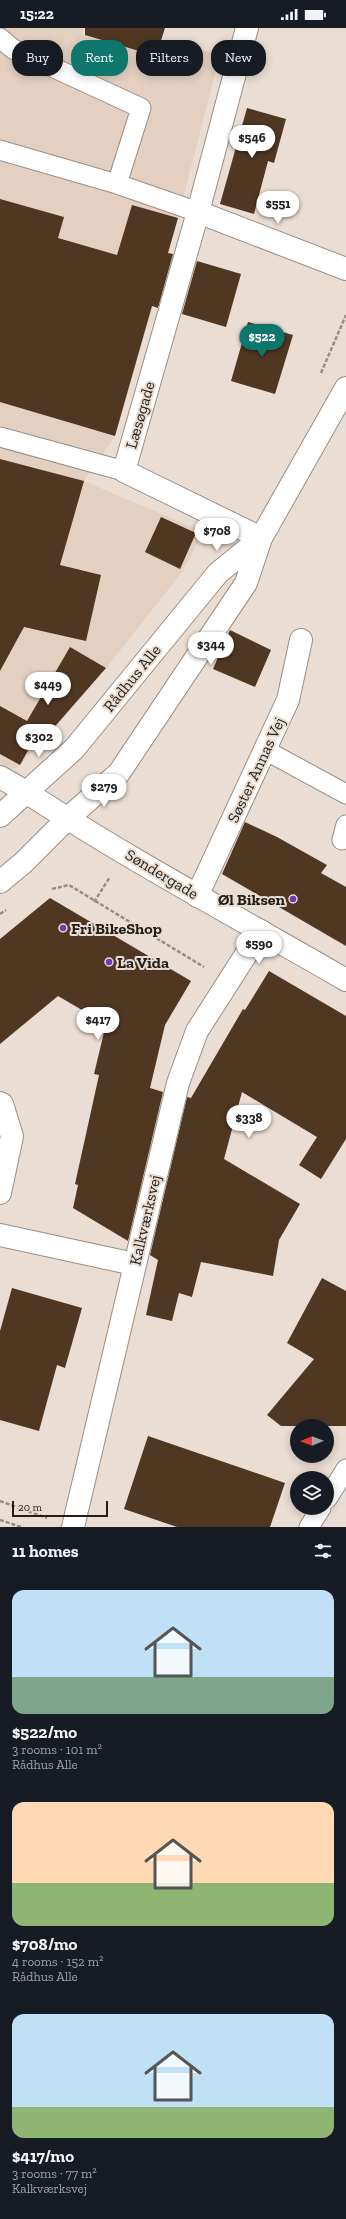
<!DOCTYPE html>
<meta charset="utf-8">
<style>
body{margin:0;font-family:"Zilla Slab",serif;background:#242831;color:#f1f3f6;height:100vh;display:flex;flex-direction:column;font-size:15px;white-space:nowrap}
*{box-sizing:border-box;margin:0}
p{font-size:13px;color:#9ea1a6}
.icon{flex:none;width:22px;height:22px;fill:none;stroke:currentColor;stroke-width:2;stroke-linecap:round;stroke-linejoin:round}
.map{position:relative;height:1499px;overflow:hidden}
.drawer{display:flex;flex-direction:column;background:#171b24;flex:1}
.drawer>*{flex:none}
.guide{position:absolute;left:12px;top:12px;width:322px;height:36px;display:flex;gap:8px}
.needle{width:26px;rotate:269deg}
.fabs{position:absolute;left:290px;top:1391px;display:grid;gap:8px}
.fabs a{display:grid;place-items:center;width:44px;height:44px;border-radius:50%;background:#171b24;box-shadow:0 2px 10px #0003;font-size:20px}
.scale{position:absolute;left:12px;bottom:10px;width:96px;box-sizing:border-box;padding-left:4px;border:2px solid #221d19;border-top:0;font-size:11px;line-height:14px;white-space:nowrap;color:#221d19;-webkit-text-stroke:3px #eaddd3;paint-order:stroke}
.price{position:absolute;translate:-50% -34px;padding:0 9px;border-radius:14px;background:#fff;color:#222;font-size:13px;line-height:26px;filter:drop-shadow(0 1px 2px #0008)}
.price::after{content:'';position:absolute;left:50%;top:24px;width:12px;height:9px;margin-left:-6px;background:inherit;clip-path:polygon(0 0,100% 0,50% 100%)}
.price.active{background:#0f766e;color:#fff}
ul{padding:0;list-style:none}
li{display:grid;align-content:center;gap:8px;height:212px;padding:0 12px}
li span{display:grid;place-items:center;height:124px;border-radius:12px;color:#555}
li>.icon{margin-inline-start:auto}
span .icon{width:72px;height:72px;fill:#fffc;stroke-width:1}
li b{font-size:17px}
h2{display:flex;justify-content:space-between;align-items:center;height:48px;padding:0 12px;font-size:17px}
.tag{padding:0 14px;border-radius:16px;background:#171b24;box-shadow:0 2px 10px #0003;font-size:14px;line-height:36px}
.tag.active{background:#0f766e;color:#fff}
.status{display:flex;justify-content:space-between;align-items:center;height:28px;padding:0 20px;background:#171b24;direction:ltr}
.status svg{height:11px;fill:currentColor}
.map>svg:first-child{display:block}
.built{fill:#e4d0c1}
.building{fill:#503722}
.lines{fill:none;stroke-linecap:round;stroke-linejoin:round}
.service-casing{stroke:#9a8e84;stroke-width:21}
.pedestrian-casing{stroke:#9a8e84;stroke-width:24}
.minor-casing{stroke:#9a8e84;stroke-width:24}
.tertiary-casing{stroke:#9a8e84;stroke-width:24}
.path{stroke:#978e86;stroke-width:2.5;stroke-dasharray:4 2;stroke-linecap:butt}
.service{stroke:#fff;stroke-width:19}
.pedestrian{stroke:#fff;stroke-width:22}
.minor{stroke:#fff;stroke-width:22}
.tertiary{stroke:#fff;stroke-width:22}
.poi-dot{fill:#6b3db4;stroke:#eaddd3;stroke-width:1.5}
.labels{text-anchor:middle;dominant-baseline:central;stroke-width:4;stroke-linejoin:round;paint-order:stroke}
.street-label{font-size:16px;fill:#221d19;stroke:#eaddd3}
.poi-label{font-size:16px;font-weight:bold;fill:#221d19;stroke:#eaddd3;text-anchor:start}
</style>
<div class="status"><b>15:22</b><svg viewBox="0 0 49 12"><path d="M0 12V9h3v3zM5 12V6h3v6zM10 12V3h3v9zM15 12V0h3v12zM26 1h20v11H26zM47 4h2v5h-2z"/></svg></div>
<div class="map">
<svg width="346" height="1499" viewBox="0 0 346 1499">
<rect width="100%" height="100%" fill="#eaddd3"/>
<path class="built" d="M 0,0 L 84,0 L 82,6 L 156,28 L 189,20 L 220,26 L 178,190 L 115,408 L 84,453 L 204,504 L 182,544 L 106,640 L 20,737 L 0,748 Z"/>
<path class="building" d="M 85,0 L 165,0 L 156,28 L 85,7 Z
M 247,80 L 286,91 L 274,135 L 268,133 L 254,186 L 220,176 Z
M 0,171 L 64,189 L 58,210 L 117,227 L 132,177 L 178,190 L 168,225 L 173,226 L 158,280 L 152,278 L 115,408 L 0,374 Z
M 197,233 L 241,246 L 226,299 L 182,286 Z
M 248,294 L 293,307 L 275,366 L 231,353 Z
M 0,431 L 84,453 L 60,537 L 101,547 L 86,613 L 24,599 L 0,643 Z
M 161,489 L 196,505 L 180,541 L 145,524 Z
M 230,602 L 271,622 L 255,659 L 213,641 Z
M 70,619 L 106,640 L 44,711 L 36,708 L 20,737 L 0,726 L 0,678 L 27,693 Z
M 245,794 L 277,809 L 327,837 L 321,845 L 346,859 L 346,918 L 222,846 Z
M 50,870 L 191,953 L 165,997 L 150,1060 L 163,1064 L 128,1213 L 73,1180 L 78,1157 L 75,1156 L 99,1047 L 94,1046 L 106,996 L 58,968 L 0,1016 L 0,911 Z
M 269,943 L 346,988 L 346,1111 L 321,1151 L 299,1137 L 317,1109 L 242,1064 L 224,1131 L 300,1176 L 279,1212 L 273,1248 L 201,1234 L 192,1269 L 179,1265 L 172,1293 L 146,1287 L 158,1232 L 150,1227 L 187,1069 L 191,1070 L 243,981 L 245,982 Z
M 322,1250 L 346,1263 L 346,1398 L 281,1398 L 267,1387 L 314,1331 L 287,1315 Z
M 12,1260 L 82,1280 L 65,1340 L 57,1337 L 39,1403 L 0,1392 L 0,1303 Z
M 148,1408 L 285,1455 L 270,1499 L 177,1499 L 124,1481 Z"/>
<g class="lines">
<g class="service-casing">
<path id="service" d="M 0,10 L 13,21 L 141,80 L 117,156
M 0,122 L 117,156 L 198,184
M 0,409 L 124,443
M 265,722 L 346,766
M 342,812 L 346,797
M 327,1471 L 346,1441
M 309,1499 L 321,1480"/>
</g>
<g class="pedestrian-casing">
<path id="pedestrian" d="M 0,749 L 26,764"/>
</g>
<g class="minor-casing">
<path id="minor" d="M 247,0 L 198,184 L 124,443 L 261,510
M 198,184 L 346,241
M 197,868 L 288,672 L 301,612
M 0,1075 L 2,1076 L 12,1108 L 0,1165
M 0,1207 L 134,1236
M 73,1499 L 178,1055 L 197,1003 L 261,903"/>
</g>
<g class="tertiary-casing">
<path id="tertiary" d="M 26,764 C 130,832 239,890 346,952
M 0,788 L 74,721 L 218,545 L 261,510
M 0,854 L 23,835 L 67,791 L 119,745 L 246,555 L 261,510 L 346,360"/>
</g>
<path class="path" d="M 321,345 L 346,287
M 52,861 L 69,857 L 204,939
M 94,874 L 110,849
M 0,886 L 6,882
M 0,1473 L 47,1490
M 0,1492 L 21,1499"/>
<use href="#service" class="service"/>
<use href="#pedestrian" class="pedestrian"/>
<use href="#minor" class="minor"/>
<use href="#tertiary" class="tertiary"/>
</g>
<g class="poi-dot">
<circle cx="293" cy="871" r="4"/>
<circle cx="63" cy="900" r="4"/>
<circle cx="109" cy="934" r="4"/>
</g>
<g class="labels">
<g class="street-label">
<text transform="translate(140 387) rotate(-74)">Læsøgade</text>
<text transform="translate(132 650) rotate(-51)">Rådhus Alle</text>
<text transform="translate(256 742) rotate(-65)">Søster Annas Vej</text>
<text transform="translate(162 846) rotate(31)">Søndergade</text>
<text transform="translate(145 1192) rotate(-77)">Kalkværksvej</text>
</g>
<g class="poi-label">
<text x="285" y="871" text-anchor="end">Øl Biksen</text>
<text x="71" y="900">Fri BikeShop</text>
<text x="117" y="934">La Vida</text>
</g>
</g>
</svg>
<div class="fabs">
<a><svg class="needle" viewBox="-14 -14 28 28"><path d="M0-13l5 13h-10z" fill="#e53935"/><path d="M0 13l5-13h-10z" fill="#9ea1a6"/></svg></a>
<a><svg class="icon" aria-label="layers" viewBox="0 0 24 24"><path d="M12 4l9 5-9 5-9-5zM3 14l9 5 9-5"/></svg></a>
</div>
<div class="scale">20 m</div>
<b class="price" style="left:252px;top:131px">$546</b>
<b class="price" style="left:278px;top:197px">$551</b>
<b class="price active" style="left:262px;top:330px">$522</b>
<b class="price" style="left:217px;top:524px">$708</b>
<b class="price" style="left:211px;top:638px">$344</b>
<b class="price" style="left:48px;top:678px">$449</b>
<b class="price" style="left:39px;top:730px">$302</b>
<b class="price" style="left:104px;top:780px">$279</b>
<b class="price" style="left:259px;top:937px">$590</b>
<b class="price" style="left:98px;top:1013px">$417</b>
<b class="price" style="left:249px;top:1111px">$338</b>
<div class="guide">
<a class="tag">Buy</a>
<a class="tag active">Rent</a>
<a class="tag">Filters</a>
<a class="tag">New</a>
</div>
</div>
<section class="drawer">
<h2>11 homes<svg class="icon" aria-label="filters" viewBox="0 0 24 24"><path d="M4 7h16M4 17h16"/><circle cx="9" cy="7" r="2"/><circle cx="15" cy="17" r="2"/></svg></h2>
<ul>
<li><span style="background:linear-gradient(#bfe0f5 70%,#7fa58c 0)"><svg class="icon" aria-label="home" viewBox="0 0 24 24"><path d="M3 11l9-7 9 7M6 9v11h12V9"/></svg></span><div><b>$522/mo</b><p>3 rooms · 101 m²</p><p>Rådhus Alle</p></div></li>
<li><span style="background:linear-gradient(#ffd9b3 65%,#8fb573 0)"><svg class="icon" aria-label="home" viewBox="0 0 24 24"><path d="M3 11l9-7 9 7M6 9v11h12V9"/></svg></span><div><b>$708/mo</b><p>4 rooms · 152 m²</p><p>Rådhus Alle</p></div></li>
<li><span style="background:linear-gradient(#bfe0f5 75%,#8fb573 0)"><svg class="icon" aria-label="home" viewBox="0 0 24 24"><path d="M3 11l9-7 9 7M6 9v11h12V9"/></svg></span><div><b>$417/mo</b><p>3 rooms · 77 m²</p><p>Kalkværksvej</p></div></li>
</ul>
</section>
